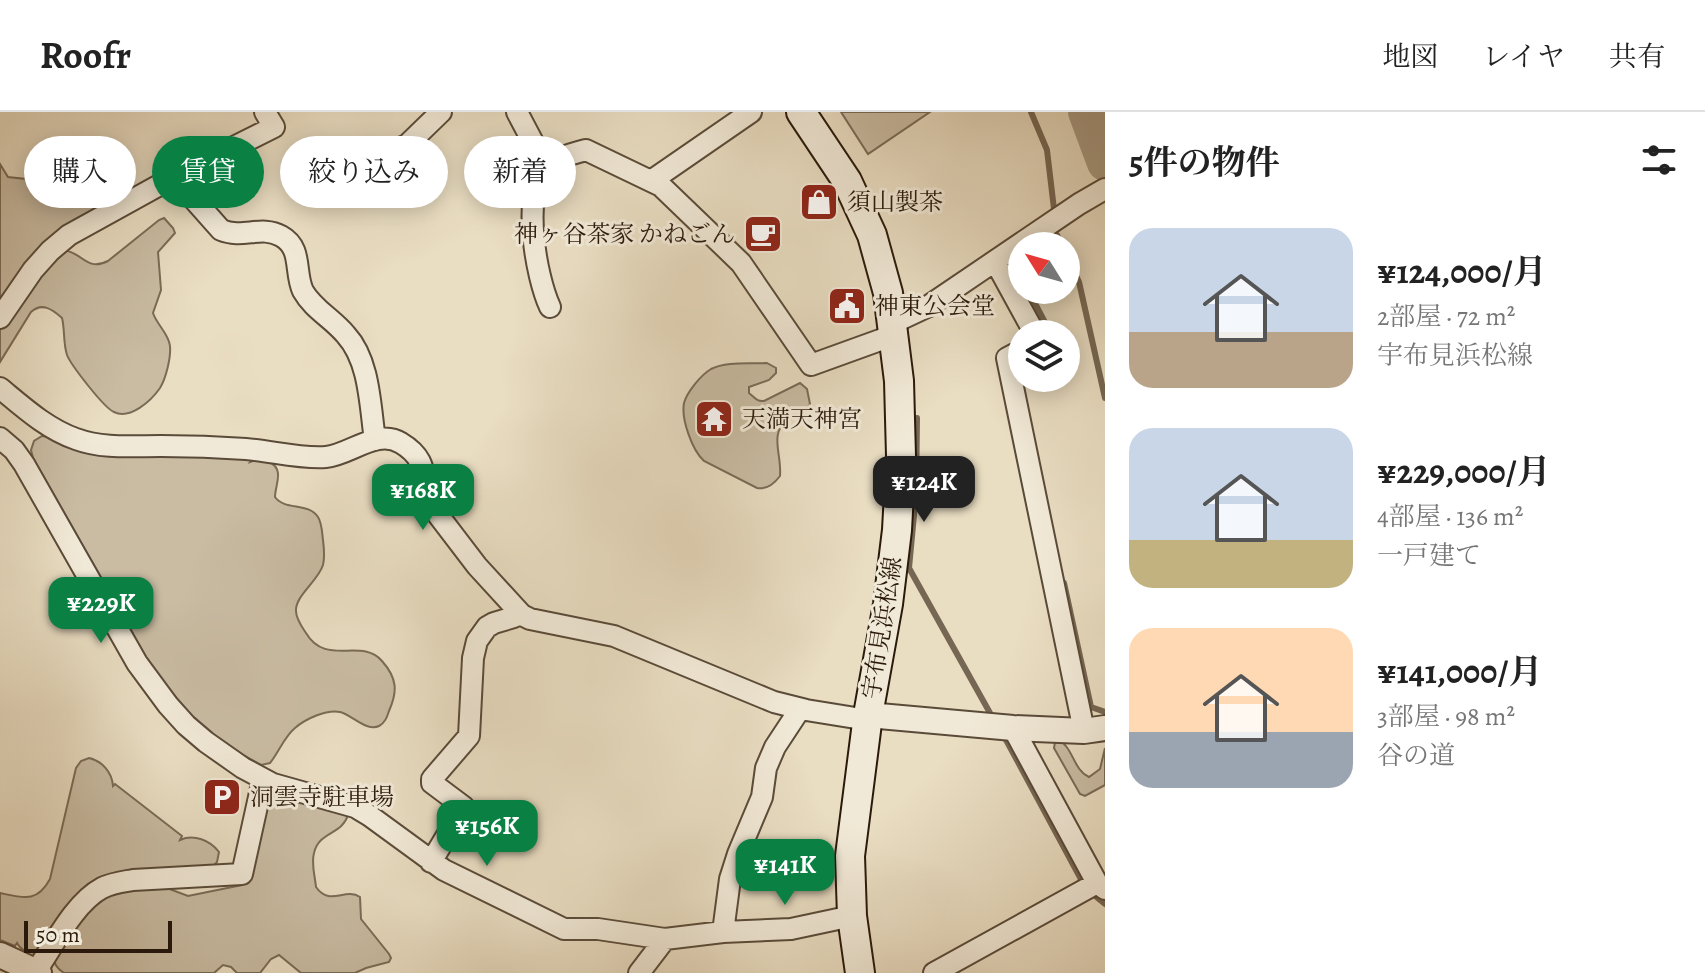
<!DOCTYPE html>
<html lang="ja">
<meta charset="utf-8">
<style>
body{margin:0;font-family:Alegreya,"Noto Serif JP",serif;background:#f6f6f6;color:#222;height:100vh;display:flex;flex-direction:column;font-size:30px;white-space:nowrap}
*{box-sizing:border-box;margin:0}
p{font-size:26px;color:#767676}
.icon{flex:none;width:44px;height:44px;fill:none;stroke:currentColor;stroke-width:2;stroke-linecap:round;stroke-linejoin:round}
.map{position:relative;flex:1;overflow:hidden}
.sheet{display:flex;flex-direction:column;background:#fff;width:600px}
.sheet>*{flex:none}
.hud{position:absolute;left:24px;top:24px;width:760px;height:72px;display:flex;gap:16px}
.needle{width:52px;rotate:307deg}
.tools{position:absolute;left:1008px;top:120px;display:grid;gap:16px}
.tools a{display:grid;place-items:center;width:72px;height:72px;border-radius:50%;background:#fff;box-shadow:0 4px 20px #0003;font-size:40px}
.scale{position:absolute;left:24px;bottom:20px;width:148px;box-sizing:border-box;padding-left:8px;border:4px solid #2b1a0b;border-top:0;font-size:22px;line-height:28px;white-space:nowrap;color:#2b1a0b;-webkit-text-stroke:6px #f1e9d7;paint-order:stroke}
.price{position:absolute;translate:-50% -68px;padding:0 18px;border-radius:16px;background:#0b8043;color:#fff;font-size:26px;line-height:52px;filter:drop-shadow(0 2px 4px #0008)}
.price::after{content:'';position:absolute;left:50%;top:48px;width:24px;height:18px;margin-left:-12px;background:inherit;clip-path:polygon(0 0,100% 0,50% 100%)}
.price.on{background:#222;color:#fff}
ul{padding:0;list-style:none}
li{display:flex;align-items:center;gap:24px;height:200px;padding:0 24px}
li span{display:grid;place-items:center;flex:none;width:224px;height:160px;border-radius:24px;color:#555}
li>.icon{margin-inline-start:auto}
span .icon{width:96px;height:96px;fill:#fffc;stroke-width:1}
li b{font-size:34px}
h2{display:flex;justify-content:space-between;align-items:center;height:96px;padding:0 24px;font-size:34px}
.tag{padding:0 28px;border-radius:36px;background:#fff;box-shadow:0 4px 20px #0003;font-size:28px;line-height:72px}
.tag.on{background:#0b8043;color:#fff}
header{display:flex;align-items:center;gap:48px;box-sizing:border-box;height:112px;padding:0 40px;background:#fff;border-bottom:2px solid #e0e0e0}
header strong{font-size:38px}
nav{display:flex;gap:44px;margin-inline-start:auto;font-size:28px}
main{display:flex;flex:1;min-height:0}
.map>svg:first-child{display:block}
.green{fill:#c9bca3;stroke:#7a6b57;stroke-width:2}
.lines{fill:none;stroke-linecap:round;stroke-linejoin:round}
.stream{stroke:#766754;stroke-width:6}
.river{stroke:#a89b84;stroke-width:36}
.minor-casing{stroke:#5a4b39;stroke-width:24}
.tertiary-casing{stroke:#5a4b39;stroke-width:28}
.secondary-casing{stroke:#2b1a0b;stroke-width:32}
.minor{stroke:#f1e9d7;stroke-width:20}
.tertiary{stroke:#f1e9d7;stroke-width:24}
.secondary{stroke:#f1e9d7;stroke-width:28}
.labels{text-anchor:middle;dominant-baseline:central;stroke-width:6;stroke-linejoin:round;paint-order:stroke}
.poi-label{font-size:24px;fill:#2b1a0b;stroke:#f1e9d7;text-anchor:start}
.street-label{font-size:24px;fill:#2b1a0b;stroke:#f1e9d7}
</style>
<header>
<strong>Roofr</strong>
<nav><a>地図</a><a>レイヤ</a><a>共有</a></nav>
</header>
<main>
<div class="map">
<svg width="1105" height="861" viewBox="0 0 1105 861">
<rect width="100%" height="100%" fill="#e9ddc2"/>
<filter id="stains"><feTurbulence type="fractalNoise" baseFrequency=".0025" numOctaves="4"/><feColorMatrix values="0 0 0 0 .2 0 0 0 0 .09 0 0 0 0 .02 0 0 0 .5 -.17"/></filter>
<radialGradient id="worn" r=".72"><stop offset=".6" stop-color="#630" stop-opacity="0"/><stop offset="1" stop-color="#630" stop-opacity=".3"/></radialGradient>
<path class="green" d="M 841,0 L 930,0 L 868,42 Z
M 0,52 L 8,65 L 26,67 L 38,79 L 85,80 C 92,85 96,92 94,101 L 0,196 Z
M 164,106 L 173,116 L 175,121 L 158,140 L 161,178 L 153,201 C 157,213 169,222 170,234 C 171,246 166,266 160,276 C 151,289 130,308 114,300 C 104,296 71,253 67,243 C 63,231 65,218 62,206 C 52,197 42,190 31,200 L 0,250 L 0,218 L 23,182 L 63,138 C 83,140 86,160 108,149 L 159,108 Z
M 767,251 L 776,256 L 776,261 L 769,268 L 749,275 L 749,281 C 754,285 757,290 764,289 L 800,271 L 807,277 L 810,292 L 801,307 L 787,307 C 769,323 782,342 780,364 C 774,372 767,378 757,376 L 704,349 C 692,338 681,307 684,291 C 687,280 701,263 711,257 C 726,249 750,252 767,251 Z
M 42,324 L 253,345 L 250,350 C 258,347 262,347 269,350 C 285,357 275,373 275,385 C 285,399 308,390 318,405 C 322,411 322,421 323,428 C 324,436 325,445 323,453 C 318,469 295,484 296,499 C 296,507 302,515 306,521 C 326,555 361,525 382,549 C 397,566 398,579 389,599 C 387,605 385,611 379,614 C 367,620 352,603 340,600 C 327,597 305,607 295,616 C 284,625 279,640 270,651 L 261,653 L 232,637 L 212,622 L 193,605 L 160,567 L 146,545 L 33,346 L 31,338 L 34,329 Z
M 1058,628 C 1073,634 1073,658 1089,665 L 1100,657 L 1105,636 L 1105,673 L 1085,684 L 1080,682 L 1054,636 L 1055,630 Z
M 89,646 C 102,649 112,660 113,674 L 115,672 L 182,724 L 180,728 C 194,722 210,728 219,740 L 217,750 L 211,757 L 116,766 L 41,839 C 31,842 22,840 17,831 L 15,834 L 0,828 L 0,781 C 24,786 37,791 50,767 L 76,656 L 81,649 Z
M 285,683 L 348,703 C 342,723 319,719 314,741 C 311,752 315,764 316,775 C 330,795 345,775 360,785 L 361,807 L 389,842 L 391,846 L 389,850 L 366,856 L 355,861 L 301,861 L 279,843 L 271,847 L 260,861 L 237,861 L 231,855 L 223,853 L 214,861 L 64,861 C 55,855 52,849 55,838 L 105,780 L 159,773 L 188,784 L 242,773 L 247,769 L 267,694 L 274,686 Z"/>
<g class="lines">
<path class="stream" d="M 1031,0 L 1047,38 L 1054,97
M 1041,134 L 1057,123 L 1062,134
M 1066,142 L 1079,170 L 1105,286
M 1022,146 L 1014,152 L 1022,167
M 1028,178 L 1051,222
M 917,306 L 916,382 L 909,456 L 990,601
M 1064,471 L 1091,595 L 1105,600
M 1001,625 L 1005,626 L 1082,769
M 1094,783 L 1105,792"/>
<path class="river" d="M 1086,0 L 1105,51"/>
<g class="minor-casing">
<path id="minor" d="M 517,0 L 546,55
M 341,62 L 407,33 L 441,0
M 174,65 L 221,118 C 243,127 261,113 281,124 C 303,136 294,160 303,179 C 313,197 333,207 346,223 C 370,249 370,295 375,328
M 651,69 L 751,0
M 995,149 L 1035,222
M 550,195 C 536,165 521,81 546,55 C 555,46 574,41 586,38 L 661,74 L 741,151 L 811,253 L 894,223
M 0,206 L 33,158 L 50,139 L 69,123 L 174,65 L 274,15 L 265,0
M 893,211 L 927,195 L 1079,92 L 1105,77
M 1022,238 L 1007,246 L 1084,619
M 0,276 C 23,295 47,317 76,327 C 103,337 132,334 161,334 C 189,334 218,335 246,337 C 272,339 300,347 326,345 C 350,343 377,316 401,331 C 433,350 419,371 435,399 L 477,454 L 522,503 L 530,507 L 614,524 L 774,590 L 806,598 L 868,608
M 0,326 L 14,338 L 24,352 L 137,551 L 168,593 L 186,613 L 206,630 L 243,656 L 273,672 L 355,695 L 370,704 L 444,758 L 564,817 L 598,817 L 665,827 L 723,820 L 791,817 L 852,804
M 1013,616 L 1097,771 L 1105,777
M 431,750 L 464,695 L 432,671 L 432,667 L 469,624 L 473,546 L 477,529 L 487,515 L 494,511 L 514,505 L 519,500
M 723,820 L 730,767 L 738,742 L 762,685 L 766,656 L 775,635 L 800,597
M 36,859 C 54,833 74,791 102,776 C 112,771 122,770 133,768 L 242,762 L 263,667
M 639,861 L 665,827
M 934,861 L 1097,771"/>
</g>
<g class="tertiary-casing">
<path id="tertiary" d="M 868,603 L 1013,616 L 1084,619 L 1105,616
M 0,843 L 39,861"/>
</g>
<g class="secondary-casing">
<path id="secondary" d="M 801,0 L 847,69 L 872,123 L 888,181 L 899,269 L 901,344 L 897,418 L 888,492 L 868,603 L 850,744 L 852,804 L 860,861"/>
</g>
<use href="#minor" class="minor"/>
<use href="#tertiary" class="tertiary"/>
<use href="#secondary" class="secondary"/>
</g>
<defs>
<g id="shop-square" transform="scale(2)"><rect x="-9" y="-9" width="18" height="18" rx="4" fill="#8f2418" stroke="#f1e9d7"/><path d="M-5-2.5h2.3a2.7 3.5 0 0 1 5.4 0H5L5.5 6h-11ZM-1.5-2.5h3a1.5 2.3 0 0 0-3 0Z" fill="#fff"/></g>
<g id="cafe-square" transform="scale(2)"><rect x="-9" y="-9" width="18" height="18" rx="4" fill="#8f2418" stroke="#f1e9d7"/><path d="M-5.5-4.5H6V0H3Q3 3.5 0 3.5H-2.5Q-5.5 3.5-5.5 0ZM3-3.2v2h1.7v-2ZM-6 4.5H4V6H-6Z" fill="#fff"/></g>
<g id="civic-square" transform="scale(2)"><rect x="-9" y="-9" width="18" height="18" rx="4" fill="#8f2418" stroke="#f1e9d7"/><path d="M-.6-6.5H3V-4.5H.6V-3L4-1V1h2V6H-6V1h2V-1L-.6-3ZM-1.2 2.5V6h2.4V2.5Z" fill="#fff"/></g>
<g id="temple-square" transform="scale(2)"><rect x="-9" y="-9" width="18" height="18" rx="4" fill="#8f2418" stroke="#f1e9d7"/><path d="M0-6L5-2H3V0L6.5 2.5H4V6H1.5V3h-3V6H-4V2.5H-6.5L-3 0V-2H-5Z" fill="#fff"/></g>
<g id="parking-square" transform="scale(2)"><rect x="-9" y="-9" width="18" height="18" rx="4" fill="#8f2418" stroke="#f1e9d7"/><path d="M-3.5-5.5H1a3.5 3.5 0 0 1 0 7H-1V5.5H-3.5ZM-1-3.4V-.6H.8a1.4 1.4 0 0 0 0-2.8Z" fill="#fff"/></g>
</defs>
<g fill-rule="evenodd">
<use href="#shop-square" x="819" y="90"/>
<use href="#cafe-square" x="763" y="122"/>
<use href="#civic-square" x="847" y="194"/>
<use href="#temple-square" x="714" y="307"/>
<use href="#parking-square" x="222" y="685"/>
</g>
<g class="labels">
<g class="poi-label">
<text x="847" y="90">須山製茶</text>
<text x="735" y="122" text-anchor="end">神ヶ谷茶家 かねごん</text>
<text x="875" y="194">神東公会堂</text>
<text x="742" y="307">天満天神宮</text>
<text x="250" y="685">洞雲寺駐車場</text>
</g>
<g class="street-label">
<text transform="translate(882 516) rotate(-81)">宇布見浜松線</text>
</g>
</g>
<rect width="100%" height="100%" filter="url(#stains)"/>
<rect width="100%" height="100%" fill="url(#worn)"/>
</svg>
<div class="tools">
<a><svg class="needle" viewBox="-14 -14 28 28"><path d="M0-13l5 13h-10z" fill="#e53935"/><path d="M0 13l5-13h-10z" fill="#767676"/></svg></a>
<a><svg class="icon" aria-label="layers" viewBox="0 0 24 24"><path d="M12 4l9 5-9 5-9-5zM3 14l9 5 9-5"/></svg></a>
</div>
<div class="scale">50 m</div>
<b class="price on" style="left:924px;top:412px">¥124K</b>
<b class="price" style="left:423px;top:420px">¥168K</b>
<b class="price" style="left:101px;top:533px">¥229K</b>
<b class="price" style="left:487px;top:756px">¥156K</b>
<b class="price" style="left:785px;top:795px">¥141K</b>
<div class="hud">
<a class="tag">購入</a>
<a class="tag on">賃貸</a>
<a class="tag">絞り込み</a>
<a class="tag">新着</a>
</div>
</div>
<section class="sheet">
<h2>5件の物件<svg class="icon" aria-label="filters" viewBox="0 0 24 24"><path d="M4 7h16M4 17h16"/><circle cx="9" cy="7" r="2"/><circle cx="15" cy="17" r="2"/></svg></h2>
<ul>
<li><span style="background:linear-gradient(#c9d6e8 65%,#b9a48a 0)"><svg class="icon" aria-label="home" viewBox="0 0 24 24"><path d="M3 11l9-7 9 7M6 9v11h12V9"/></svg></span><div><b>¥124,000/月</b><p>2部屋 · 72 m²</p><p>宇布見浜松線</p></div></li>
<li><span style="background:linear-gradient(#c9d6e8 70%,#c2b280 0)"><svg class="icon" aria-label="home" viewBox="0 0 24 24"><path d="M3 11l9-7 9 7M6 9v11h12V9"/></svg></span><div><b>¥229,000/月</b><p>4部屋 · 136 m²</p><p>一戸建て</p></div></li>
<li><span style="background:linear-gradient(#ffd9b3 65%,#9aa5b1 0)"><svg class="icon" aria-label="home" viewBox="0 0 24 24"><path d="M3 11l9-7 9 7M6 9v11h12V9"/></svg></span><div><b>¥141,000/月</b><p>3部屋 · 98 m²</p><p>谷の道</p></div></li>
</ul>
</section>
</main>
